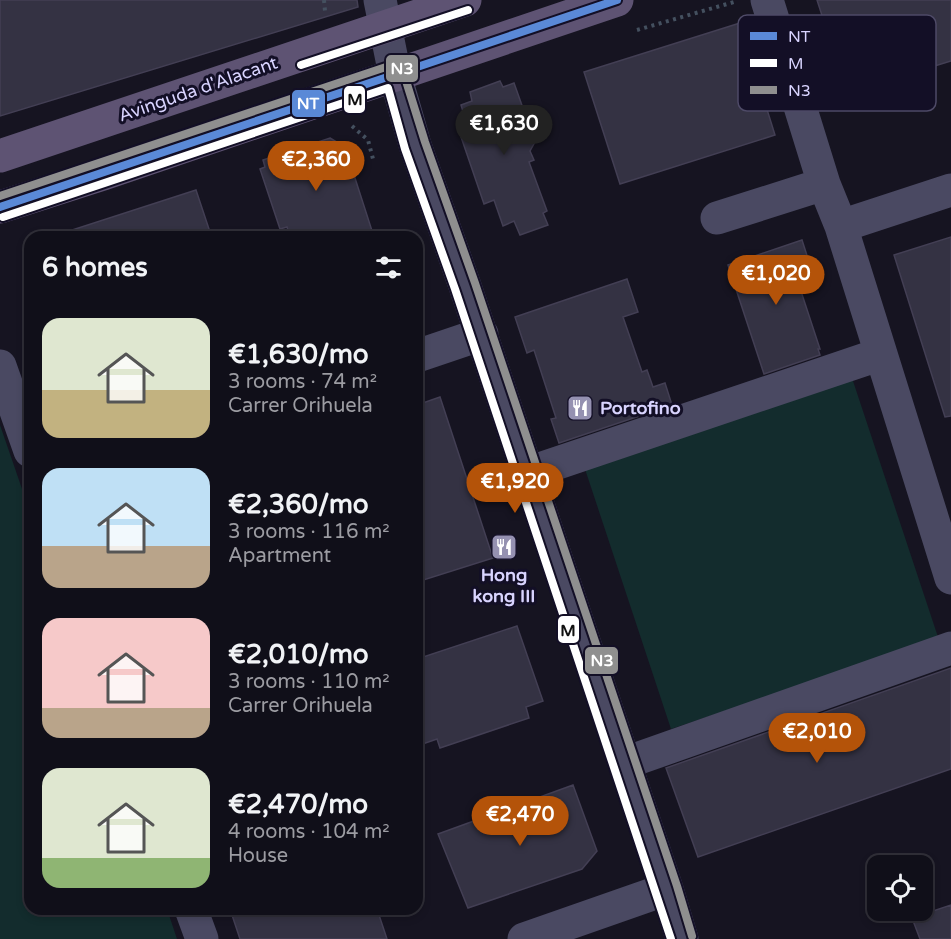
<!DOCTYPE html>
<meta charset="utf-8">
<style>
body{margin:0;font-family:"Varela Round",sans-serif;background:#1e1d26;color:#f1f3f6;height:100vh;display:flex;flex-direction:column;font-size:22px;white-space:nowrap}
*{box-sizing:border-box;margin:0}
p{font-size:20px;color:#9c9ca2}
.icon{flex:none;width:33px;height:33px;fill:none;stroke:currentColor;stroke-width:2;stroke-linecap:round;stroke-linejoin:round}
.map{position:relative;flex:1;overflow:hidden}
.details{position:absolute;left:24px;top:231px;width:399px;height:684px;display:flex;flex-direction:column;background:#100f19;border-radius:18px;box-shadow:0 3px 9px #0003,0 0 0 2px #302f38}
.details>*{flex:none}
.tools{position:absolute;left:867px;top:855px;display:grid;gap:12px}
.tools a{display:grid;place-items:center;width:66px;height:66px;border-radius:12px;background:#100f19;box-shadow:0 3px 9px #0003,0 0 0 2px #302f38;font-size:30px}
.price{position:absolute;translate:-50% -51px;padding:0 14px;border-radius:21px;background:#b45309;color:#fff;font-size:20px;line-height:39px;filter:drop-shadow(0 2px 3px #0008)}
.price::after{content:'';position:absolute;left:50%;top:36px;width:18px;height:14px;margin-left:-9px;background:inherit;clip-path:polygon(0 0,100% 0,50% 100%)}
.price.on{background:#222;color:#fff}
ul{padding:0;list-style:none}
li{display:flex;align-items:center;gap:18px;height:150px;padding:0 18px}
li span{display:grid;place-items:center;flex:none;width:168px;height:120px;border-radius:18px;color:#555}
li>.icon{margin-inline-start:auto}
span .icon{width:72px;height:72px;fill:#fffc;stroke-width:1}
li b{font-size:26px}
h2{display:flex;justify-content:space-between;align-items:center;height:72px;padding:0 18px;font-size:26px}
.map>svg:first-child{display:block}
.green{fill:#132c2d}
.building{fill:#343243;stroke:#433f54;stroke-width:1.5}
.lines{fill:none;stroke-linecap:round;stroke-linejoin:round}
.path{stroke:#44505f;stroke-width:4;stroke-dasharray:3 4.5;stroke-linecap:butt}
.minor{stroke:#4a4962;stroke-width:33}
.major{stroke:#5e5373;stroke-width:33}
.bus-1-casing{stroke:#130f26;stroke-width:12}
.bus-2-casing{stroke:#130f26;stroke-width:12}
.bus-3-casing{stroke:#130f26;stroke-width:12}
.bus-1{stroke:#5a89d7;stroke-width:8}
.bus-2{stroke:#fff;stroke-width:8}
.bus-3{stroke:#8f8f8f;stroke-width:8}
.labels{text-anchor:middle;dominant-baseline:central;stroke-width:6;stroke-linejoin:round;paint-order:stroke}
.street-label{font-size:18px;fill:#d9d4ff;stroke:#130f26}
.poi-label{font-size:18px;font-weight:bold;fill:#d9d4ff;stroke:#130f26;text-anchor:start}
.key{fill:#130f26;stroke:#4e4a67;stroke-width:1.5}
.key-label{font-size:16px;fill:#d9d4ff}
.line-badge{stroke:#130f26;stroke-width:2}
.badge-label{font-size:16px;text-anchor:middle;font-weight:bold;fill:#fff}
.pale-badge-label{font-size:16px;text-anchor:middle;font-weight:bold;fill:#111}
</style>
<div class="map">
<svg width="951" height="939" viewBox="0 0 951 939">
<rect width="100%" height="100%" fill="#161421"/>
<path class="green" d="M 851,375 L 939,640 L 671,729 L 583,463 Z
M 0,425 L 30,512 L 30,909 L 167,909 L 177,939 L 0,939 Z"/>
<path class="building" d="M 0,0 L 357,0 L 358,7 L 0,116 Z
M 817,0 L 951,0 L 951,61 L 876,84 L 869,62 L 840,71 Z
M 740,23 L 775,135 L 620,184 L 584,72 Z
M 500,81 L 503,87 L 514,83 L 535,142 L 530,151 L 534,160 L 529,162 L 547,211 L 543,213 L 548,225 L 520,235 L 514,221 L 503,226 L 494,200 L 484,204 L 460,134 L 469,131 L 461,105 L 472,101 L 470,92 Z
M 330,138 L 345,147 L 374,237 L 290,237 L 287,227 L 280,229 L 260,169 L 265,167 L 263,160 Z
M 196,190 L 210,232 L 195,237 L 70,237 L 69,231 Z
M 951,237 L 951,416 L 945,417 L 894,255 Z
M 802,240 L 811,268 L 795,273 L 820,349 L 818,349 L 820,355 L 764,374 L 728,265 Z
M 627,279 L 638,312 L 623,317 L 642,372 L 647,370 L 653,387 L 665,383 L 672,405 L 559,443 L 551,419 L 556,418 L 534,350 L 527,353 L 515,317 Z
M 440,397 L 493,558 L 417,582 L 417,405 Z
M 517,626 L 543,701 L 526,707 L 529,718 L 440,748 L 437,739 L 417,746 L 417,659 Z
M 951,668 L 951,769 L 698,857 L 666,768 Z
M 573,785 L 597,851 L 582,869 L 468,908 L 438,834 Z
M 951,905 L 951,939 L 920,939 L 912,918 Z
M 230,909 L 377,909 L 387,939 L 240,939 Z"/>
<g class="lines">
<path class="path" d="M 324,0 L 325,11
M 637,30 L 734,2
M 352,126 L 368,140 L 373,159"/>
<path class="minor" d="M 380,0 L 395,75 L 415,145 L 465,286 L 667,889 L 682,939
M 767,0 L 824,184 L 841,226 L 951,578
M 717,218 L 824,184
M 841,226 L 951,190
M 417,356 L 482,334
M 0,366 L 30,451
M 528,473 L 881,354
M 625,763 L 951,648
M 191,909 L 202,939
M 524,939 L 667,889"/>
<path class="major" d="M 0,156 L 465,0
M 0,207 L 103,174 L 617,0"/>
<g class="bus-1-casing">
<path id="bus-1" d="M 0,207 L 617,0"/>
</g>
<g class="bus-2-casing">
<path id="bus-2" d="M 301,65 L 468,10
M 3,217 L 388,88 L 405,149 L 455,289 L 671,939"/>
</g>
<g class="bus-3-casing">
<path id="bus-3" d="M 0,196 L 392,65 L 398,65 L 402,68 L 425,142 L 475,283 L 677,886 L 692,936"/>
</g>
<use href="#bus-1" class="bus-1"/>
<use href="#bus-2" class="bus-2"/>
<use href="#bus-3" class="bus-3"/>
</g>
<defs>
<g id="restaurant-square" transform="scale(1.35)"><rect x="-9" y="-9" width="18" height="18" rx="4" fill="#9591b1" stroke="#130f26"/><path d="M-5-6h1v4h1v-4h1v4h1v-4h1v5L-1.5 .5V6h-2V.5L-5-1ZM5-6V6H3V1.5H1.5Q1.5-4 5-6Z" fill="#fff"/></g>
</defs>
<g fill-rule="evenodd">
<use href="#restaurant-square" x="580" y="408"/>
<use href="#restaurant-square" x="504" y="547"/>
</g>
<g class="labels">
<g class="street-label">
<text transform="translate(198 89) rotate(-19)">Avinguda d'Alacant</text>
</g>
<g class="poi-label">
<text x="600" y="408">Portofino</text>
<text x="504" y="575" text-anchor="middle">Hong<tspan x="504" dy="21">kong III</tspan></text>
</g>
</g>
<rect x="738" y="15" width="198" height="96" rx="9" class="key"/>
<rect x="750" y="32" width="27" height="8" fill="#5a89d7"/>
<rect x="750" y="59" width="27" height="8" fill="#fff"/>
<rect x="750" y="86" width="27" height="8" fill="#8f8f8f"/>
<g class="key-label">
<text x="788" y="42">NT</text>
<text x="788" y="69">M</text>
<text x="788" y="96">N3</text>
</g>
<g class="line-badge">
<rect x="385" y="54" width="34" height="29" rx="6" fill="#8f8f8f"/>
<rect x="343" y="85" width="23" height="29" rx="6" fill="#fff"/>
<rect x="291" y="89" width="35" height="29" rx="6" fill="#5a89d7"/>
<rect x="557" y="615" width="23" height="29" rx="6" fill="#fff"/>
<rect x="584" y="646" width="35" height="29" rx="6" fill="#8f8f8f"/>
</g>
<g class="badge-label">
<text x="402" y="74">N3</text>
<text x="308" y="109">NT</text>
<text x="602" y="666">N3</text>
</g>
<g class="pale-badge-label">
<text x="355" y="105">M</text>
<text x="568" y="636">M</text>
</g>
</svg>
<div class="tools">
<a><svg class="icon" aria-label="locate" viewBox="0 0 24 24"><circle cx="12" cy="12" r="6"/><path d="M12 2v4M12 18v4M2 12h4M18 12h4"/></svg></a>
</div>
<b class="price on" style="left:504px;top:156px">€1,630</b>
<b class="price" style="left:316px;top:192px">€2,360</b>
<b class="price" style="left:776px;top:306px">€1,020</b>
<b class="price" style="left:515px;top:514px">€1,920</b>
<b class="price" style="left:817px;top:764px">€2,010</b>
<b class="price" style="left:520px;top:847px">€2,470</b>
<section class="details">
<h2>6 homes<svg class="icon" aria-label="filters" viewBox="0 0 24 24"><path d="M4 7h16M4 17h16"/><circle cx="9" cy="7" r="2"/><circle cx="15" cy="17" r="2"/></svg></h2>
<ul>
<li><span style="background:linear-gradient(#dfe7d0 60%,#c2b280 0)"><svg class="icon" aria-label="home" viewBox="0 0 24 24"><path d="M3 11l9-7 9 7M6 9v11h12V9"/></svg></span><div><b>€1,630/mo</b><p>3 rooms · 74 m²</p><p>Carrer Orihuela</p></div></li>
<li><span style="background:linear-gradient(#bfe0f5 65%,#b9a48a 0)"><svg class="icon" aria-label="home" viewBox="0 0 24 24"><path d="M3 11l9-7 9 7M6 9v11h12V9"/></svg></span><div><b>€2,360/mo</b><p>3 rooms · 116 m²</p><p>Apartment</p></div></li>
<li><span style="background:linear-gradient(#f6c9c9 75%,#b9a48a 0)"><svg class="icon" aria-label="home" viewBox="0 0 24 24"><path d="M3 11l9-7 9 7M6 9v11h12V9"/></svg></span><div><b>€2,010/mo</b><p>3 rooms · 110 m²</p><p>Carrer Orihuela</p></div></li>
<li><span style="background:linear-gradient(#dfe7d0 75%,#8fb573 0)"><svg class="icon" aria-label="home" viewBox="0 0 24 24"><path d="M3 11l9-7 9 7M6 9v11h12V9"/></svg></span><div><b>€2,470/mo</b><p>4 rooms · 104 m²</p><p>House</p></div></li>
</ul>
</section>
</div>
